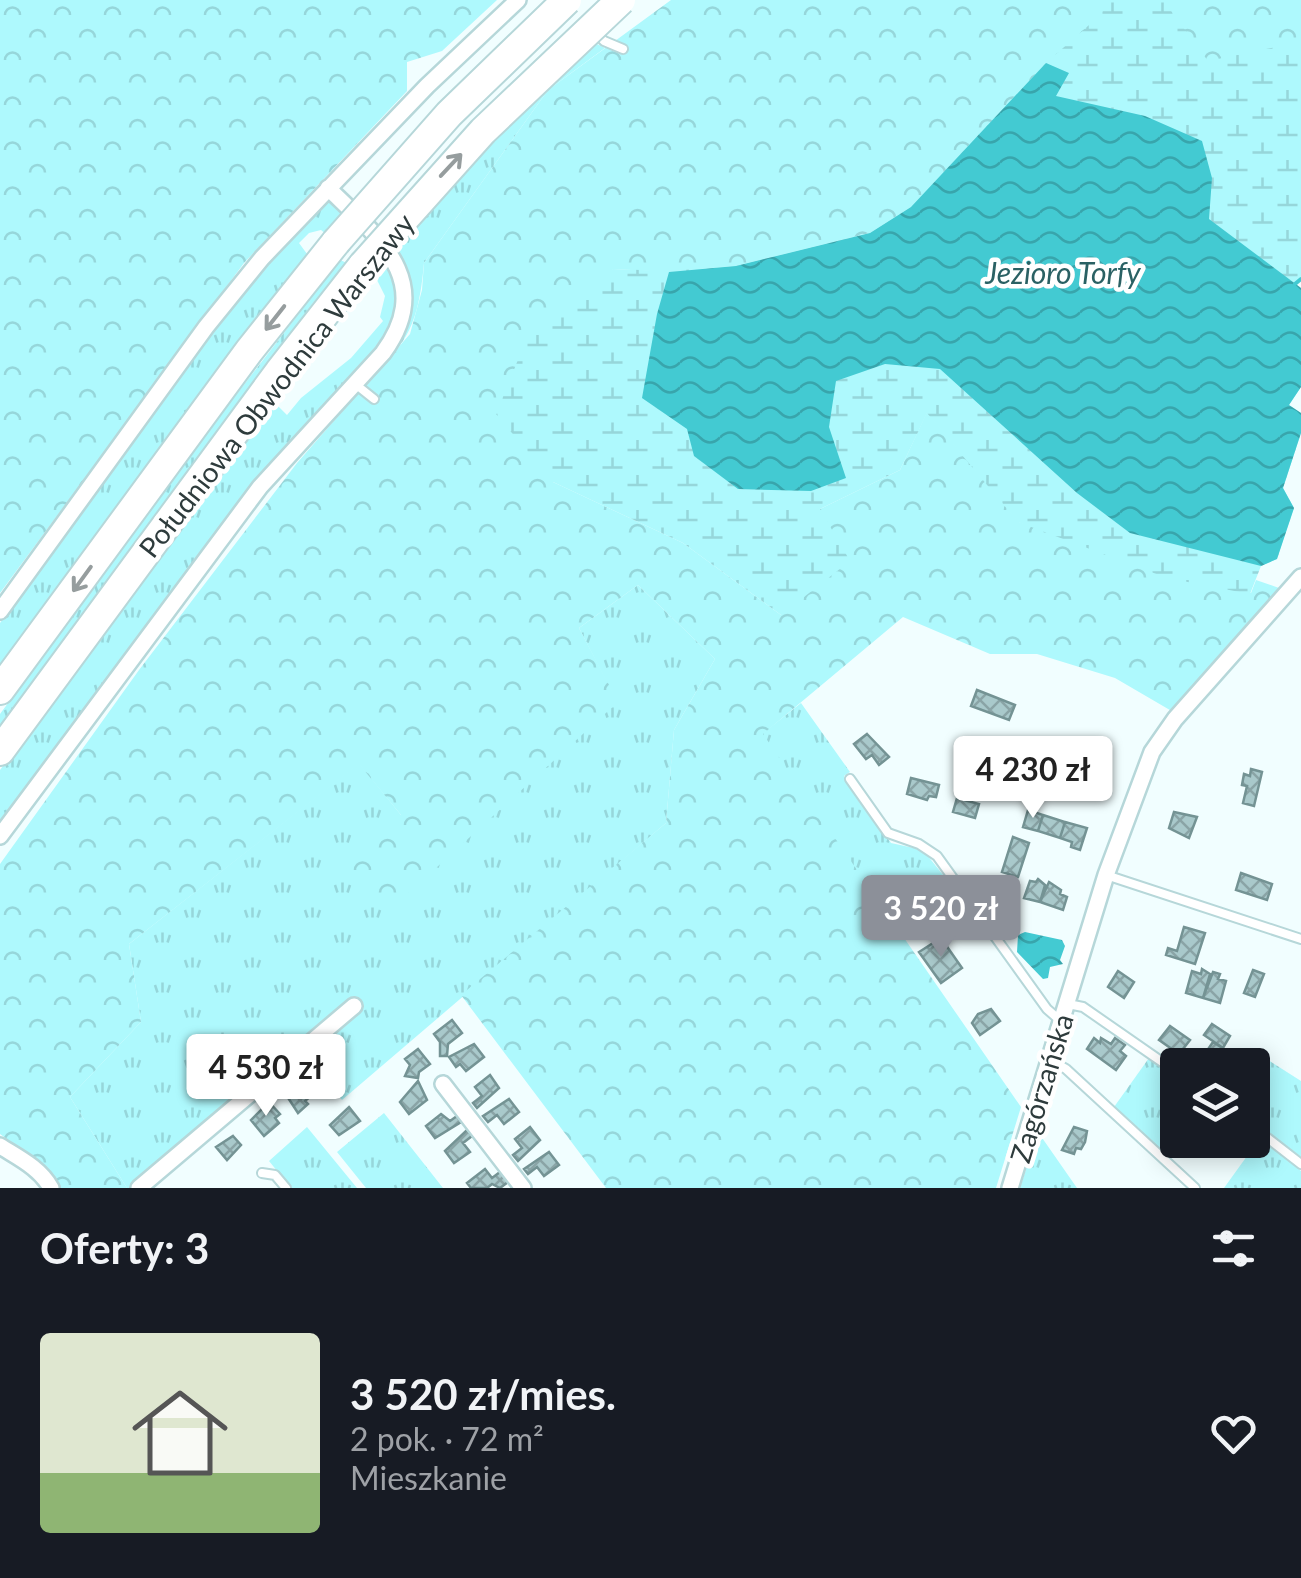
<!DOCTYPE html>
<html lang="pl">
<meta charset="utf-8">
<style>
body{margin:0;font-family:Lato,sans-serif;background:#20242c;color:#f1f3f6;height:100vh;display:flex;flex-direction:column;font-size:38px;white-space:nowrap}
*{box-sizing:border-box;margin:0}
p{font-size:32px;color:#9ea1a6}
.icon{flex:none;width:55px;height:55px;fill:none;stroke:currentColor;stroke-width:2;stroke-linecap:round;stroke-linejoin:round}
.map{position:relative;height:1188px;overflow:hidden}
.sheet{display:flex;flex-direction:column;background:#171b24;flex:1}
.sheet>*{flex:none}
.controls{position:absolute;left:1160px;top:1048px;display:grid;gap:20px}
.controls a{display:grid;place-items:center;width:110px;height:110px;border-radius:10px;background:#171b24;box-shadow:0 5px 25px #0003;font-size:50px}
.price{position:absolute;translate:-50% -85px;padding:0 22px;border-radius:10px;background:#fff;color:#222;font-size:32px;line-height:65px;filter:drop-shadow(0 2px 5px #0008)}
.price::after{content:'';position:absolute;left:50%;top:60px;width:30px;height:22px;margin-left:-15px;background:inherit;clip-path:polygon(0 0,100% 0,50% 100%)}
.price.on{background:#8c9099;color:#fff}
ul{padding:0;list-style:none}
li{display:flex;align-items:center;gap:30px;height:250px;padding:0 40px}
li+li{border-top:2px solid #363941}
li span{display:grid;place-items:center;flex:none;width:280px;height:200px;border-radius:10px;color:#555}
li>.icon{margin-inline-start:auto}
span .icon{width:120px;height:120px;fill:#fffc;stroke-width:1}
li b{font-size:42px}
h2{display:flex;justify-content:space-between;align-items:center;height:120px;padding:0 40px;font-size:42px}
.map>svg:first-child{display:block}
.grass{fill:url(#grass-tufts)}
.forest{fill:url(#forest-crowns)}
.wetland{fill:url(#wetland-marsh)}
.water{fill:url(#water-waves)}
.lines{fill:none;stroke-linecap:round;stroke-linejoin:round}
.stream{stroke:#43cad2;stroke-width:4}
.building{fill:url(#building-cross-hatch);stroke:#749394;stroke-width:2.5}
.lane-casing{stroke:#b6d7d9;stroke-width:12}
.street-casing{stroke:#b6d7d9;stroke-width:20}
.highway-casing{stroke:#b6d7d9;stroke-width:32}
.lane{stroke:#fff;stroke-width:8}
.street{stroke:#fff;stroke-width:15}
.highway{stroke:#fff;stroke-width:28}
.highway-bridge-casing{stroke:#b6d7d9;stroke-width:32;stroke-linecap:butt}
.highway-bridge{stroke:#fff;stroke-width:28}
.oneway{stroke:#969d9e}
.labels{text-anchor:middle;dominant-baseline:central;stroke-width:9;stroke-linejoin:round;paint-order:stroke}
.street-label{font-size:28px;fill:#2e3b3c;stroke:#fff}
.water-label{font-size:30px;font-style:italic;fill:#2a6164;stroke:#fff}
</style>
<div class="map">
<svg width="1301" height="1188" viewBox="0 0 1301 1188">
<defs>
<pattern id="grass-tufts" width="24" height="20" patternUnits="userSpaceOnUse" patternTransform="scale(2.5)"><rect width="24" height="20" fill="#aef9fd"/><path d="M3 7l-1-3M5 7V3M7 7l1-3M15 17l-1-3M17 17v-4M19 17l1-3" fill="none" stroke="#96d6da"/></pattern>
<pattern id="forest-crowns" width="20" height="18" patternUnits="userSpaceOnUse" patternTransform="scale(2.5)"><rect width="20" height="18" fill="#aef9fd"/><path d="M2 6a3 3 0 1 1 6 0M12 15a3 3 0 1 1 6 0" fill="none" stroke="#96d6da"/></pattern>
<pattern id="wetland-marsh" width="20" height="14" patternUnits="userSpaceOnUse" patternTransform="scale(2.5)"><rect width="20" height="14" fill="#aef9fd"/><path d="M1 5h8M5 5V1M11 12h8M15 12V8" fill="none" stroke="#96d6da"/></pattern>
<pattern id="water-waves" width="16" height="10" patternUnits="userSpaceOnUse" patternTransform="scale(2.5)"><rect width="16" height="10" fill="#43cad2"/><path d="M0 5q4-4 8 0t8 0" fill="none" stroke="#38a5ac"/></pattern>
<pattern id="building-cross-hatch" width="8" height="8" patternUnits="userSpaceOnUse" patternTransform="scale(2.5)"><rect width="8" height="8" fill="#a9c9cb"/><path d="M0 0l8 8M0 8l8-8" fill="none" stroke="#8aa4a6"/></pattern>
</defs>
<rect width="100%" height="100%" fill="#f1feff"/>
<path class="grass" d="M 595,43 L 605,48 L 548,90 L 424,263 C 421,294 417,326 396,350 C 418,308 414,290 393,250 L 504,129 Z
M 325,201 L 334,203 L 344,213 L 327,235 L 321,230 L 309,233 L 299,243 L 310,258 L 263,312 L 0,669 L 0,623 L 251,280 Z
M 386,258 L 394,274 L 398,309 L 386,339 L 283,449 L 0,827 L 0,770 L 350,298 L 354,301 L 345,313 L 275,403 L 287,415 L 301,398 L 351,358 L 383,321 L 380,317 L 385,296 L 373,272 Z
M 340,260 L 347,263 L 313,303 L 0,727 L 0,714 L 196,447 Z
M 638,585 L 715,659 L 674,730 L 666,823 L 342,1100 L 305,1057 L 154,1188 L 127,1188 L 70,1097 L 141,1022 L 129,944 L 359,763 L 401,815 L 617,702 L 579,628 Z
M 801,703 L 850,772 L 844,776 L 891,843 L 923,850 L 948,881 L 892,922 L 762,734 Z
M 1149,1058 L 1177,1079 L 1180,1140 L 1168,1156 L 1114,1107 Z
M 1265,1058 L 1301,1081 L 1301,1157 L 1253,1121 L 1253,1075 Z
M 384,1113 L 443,1188 L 366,1188 L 337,1152 Z
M 307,1127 L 357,1188 L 291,1188 L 269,1161 Z
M 1038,1132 L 1077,1188 L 1020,1188 Z
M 1260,1138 L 1301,1171 L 1301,1188 L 1224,1188 Z"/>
<path class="forest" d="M 0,0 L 497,0 L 442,51 L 407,62 L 407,91 L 244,263 L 0,593 Z
M 671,0 L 1301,0 L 1301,245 L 911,207 L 870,233 L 736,266 L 669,272 L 613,269 L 553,482 L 683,543 L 781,615 L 820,509 L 900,470 L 927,412 L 1019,522 L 1251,593 L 1256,580 L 1279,588 L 1175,713 L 1115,678 L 1037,654 L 990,654 L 903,617 L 763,734 L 1021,1107 L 996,1188 L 606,1188 L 461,995 L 666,823 L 674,730 L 715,659 L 638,585 L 579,628 L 618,702 L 390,910 L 343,867 L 401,815 L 359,764 L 129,944 L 141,1022 L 70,1097 L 127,1188 L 59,1188 L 48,1169 L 0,1134 L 0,864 L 139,670 L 297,463 L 410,334 L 422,290 L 424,263 L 548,90 Z"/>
<path class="wetland" d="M 1112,0 L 1163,0 L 1208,61 L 1281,46 L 1301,35 L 1301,280 L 1296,284 L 1301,288 L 1301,387 L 1289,405 L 1301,413 L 1301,433 L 1283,488 L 1294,508 L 1277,559 L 1261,566 L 1250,594 L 1167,578 L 1018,522 L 927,413 L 900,470 L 820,509 L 850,561 L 781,615 L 683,543 L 553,482 L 496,414 L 528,335 L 613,269 L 669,271 L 736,266 L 870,233 L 911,207 L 1046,63 L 1097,18 Z"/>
<path class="water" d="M 1046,63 L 1069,73 L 1056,96 L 1145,116 L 1202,141 L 1212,178 L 1209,219 L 1301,288 L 1301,387 L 1289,405 L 1301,413 L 1301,433 L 1283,488 L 1294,508 L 1277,559 L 1261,566 L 1130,533 L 1077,493 L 940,369 L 885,364 L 836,381 L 829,427 L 846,478 L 811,491 L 738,489 L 694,456 L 687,429 L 642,398 L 657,314 L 669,272 L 736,266 L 870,233 L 911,207 Z
M 1025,932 L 1062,940 L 1065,946 L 1060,960 L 1063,964 L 1050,967 L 1048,978 L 1043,979 L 1017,952 L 1018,935 Z"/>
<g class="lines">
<path class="stream" d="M 1295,284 L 1301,279"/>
</g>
<path class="building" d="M 977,690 L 1015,705 L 1009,720 L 971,706 Z
M 867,734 L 889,757 L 879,765 L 872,755 L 866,759 L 854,744 Z
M 978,752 L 993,758 L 985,778 L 963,769 L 967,761 L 974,763 Z
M 1251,769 L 1262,772 L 1254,806 L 1243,803 L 1247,786 L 1242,785 L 1244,774 L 1250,776 Z
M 911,778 L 939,785 L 936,797 L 929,796 L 927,800 L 907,794 Z
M 957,798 L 979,804 L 975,818 L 953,812 Z
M 1028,810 L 1043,815 L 1038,831 L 1023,827 Z
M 1174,812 L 1197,817 L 1189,838 L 1169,828 Z
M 1043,815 L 1065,822 L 1060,838 L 1038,831 Z
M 1065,822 L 1087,828 L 1080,850 L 1071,847 L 1072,842 L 1060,838 Z
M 1013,837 L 1029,843 L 1018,877 L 1002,872 Z
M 1241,873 L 1272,884 L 1267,900 L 1236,890 Z
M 1038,879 L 1045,885 L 1040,902 L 1024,898 L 1030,881 L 1036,882 Z
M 1049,882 L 1061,890 L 1060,894 L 1067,897 L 1063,910 L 1040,902 Z
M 1184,927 L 1205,933 L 1195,964 L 1166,955 L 1168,948 L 1177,951 Z
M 941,938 L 962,968 L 941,983 L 919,952 Z
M 1202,969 L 1210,974 L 1203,998 L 1186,993 L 1192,971 L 1201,974 Z
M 1253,970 L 1264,974 L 1255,997 L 1244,993 Z
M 1118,971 L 1134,982 L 1124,998 L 1108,987 Z
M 1213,972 L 1220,974 L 1218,979 L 1226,981 L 1220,1003 L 1203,998 Z
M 991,1009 L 1000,1021 L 980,1035 L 972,1023 L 978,1014 Z
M 452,1020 L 462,1033 L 448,1044 L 447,1056 L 440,1056 L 440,1042 L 434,1034 Z
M 1212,1024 L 1230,1036 L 1223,1048 L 1204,1035 Z
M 1170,1026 L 1190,1040 L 1179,1054 L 1159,1040 Z
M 1094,1038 L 1100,1043 L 1101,1038 L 1111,1044 L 1115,1038 L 1125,1045 L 1120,1051 L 1126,1056 L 1116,1070 L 1087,1049 Z
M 1213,1042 L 1230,1053 L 1222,1065 L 1203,1065 L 1200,1061 Z
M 474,1044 L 484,1057 L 466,1071 L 460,1064 L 456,1067 L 449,1057 Z
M 418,1049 L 430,1064 L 419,1072 L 418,1078 L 405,1076 L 410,1065 L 405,1059 Z
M 490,1075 L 499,1088 L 477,1108 L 473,1103 L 482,1096 L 475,1087 Z
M 300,1076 L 312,1095 L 305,1101 L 308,1104 L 298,1113 L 285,1093 Z
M 418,1081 L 427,1100 L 409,1114 L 400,1102 Z
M 509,1099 L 519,1112 L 504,1124 L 497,1115 L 488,1122 L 483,1116 Z
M 269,1102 L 280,1114 L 275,1118 L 279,1123 L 264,1136 L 251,1120 Z
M 349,1107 L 360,1121 L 339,1135 L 330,1125 Z
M 441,1114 L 450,1121 L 457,1116 L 461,1122 L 435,1138 L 426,1126 Z
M 530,1127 L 540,1140 L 518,1161 L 513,1155 L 522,1148 L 515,1139 Z
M 1074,1127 L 1087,1131 L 1085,1142 L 1081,1149 L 1076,1148 L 1074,1154 L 1062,1150 Z
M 467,1130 L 472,1136 L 463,1143 L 470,1152 L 454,1163 L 445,1151 Z
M 233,1136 L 241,1145 L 227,1160 L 216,1147 Z
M 549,1152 L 559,1165 L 544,1176 L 537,1167 L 528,1174 L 524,1169 Z
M 485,1169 L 492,1178 L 500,1172 L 508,1182 L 500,1188 L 492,1184 L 487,1188 L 471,1188 L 467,1183 Z"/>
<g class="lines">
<g class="lane-casing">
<path id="lane" d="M 597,34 L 604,41 L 623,49
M 354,383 L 374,399
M 850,779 L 888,833 L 919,844 L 937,856 L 1047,1009 L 1062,1022
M 1106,875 L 1301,939
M 1068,1004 L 1083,1007 L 1178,1073
M 1050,1060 L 1066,1069 L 1195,1188
M 1252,1126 L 1301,1164
M 262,1173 L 275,1175 L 286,1188"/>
</g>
<g class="street-casing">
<path id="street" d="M 0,611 L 206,327 L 262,258 L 427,86 L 518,0
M 0,836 L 260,487 L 383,353 C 436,281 378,237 328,188
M 443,1084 L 523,1188
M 0,1146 C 19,1158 40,1168 51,1188
M 139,1188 L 354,1006
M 1010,1188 L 1106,875 L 1152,752 L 1175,719 L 1301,577"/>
</g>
<g class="highway-casing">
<path id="highway" d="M 0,690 L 249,351 L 336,242
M 0,751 L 279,372 L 363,265"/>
</g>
<use href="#lane" class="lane"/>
<use href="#street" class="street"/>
<use href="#highway" class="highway"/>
<g class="highway-bridge-casing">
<path id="highway-bridge" d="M 336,242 L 449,114 L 567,0
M 363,265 L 483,131 L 621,0"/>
</g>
<use href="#highway-bridge" class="highway-bridge"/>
</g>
<defs><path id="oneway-shaft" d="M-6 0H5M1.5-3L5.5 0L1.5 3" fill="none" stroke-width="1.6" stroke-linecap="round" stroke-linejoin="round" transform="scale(2.5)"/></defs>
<g class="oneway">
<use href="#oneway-shaft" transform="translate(451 165) rotate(-47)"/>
<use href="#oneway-shaft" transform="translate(275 318) rotate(128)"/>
<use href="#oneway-shaft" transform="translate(82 579) rotate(126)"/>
</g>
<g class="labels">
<g class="street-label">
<text transform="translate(276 385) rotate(-52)">Południowa Obwodnica Warszawy</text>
<text transform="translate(1041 1088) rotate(-73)">Zagórzańska</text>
</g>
<g class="water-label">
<text x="1063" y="272">Jezioro Torfy</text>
</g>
</g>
</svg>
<div class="controls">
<a><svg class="icon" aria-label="layers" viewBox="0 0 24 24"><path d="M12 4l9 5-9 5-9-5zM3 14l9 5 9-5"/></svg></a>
</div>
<b class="price" style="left:1033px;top:821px">4 230 zł</b>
<b class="price on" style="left:941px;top:960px">3 520 zł</b>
<b class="price" style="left:266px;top:1119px">4 530 zł</b>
</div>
<section class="sheet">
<h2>Oferty: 3<svg class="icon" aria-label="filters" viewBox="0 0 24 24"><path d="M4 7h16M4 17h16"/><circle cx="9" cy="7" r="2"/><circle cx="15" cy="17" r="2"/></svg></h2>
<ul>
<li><span style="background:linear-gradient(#dfe7d0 70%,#8fb573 0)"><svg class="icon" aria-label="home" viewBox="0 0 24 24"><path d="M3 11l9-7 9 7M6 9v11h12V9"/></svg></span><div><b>3 520 zł/mies.</b><p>2 pok. · 72 m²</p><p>Mieszkanie</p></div><svg class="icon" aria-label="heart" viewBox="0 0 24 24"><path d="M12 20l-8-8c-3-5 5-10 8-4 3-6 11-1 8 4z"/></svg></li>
</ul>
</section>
